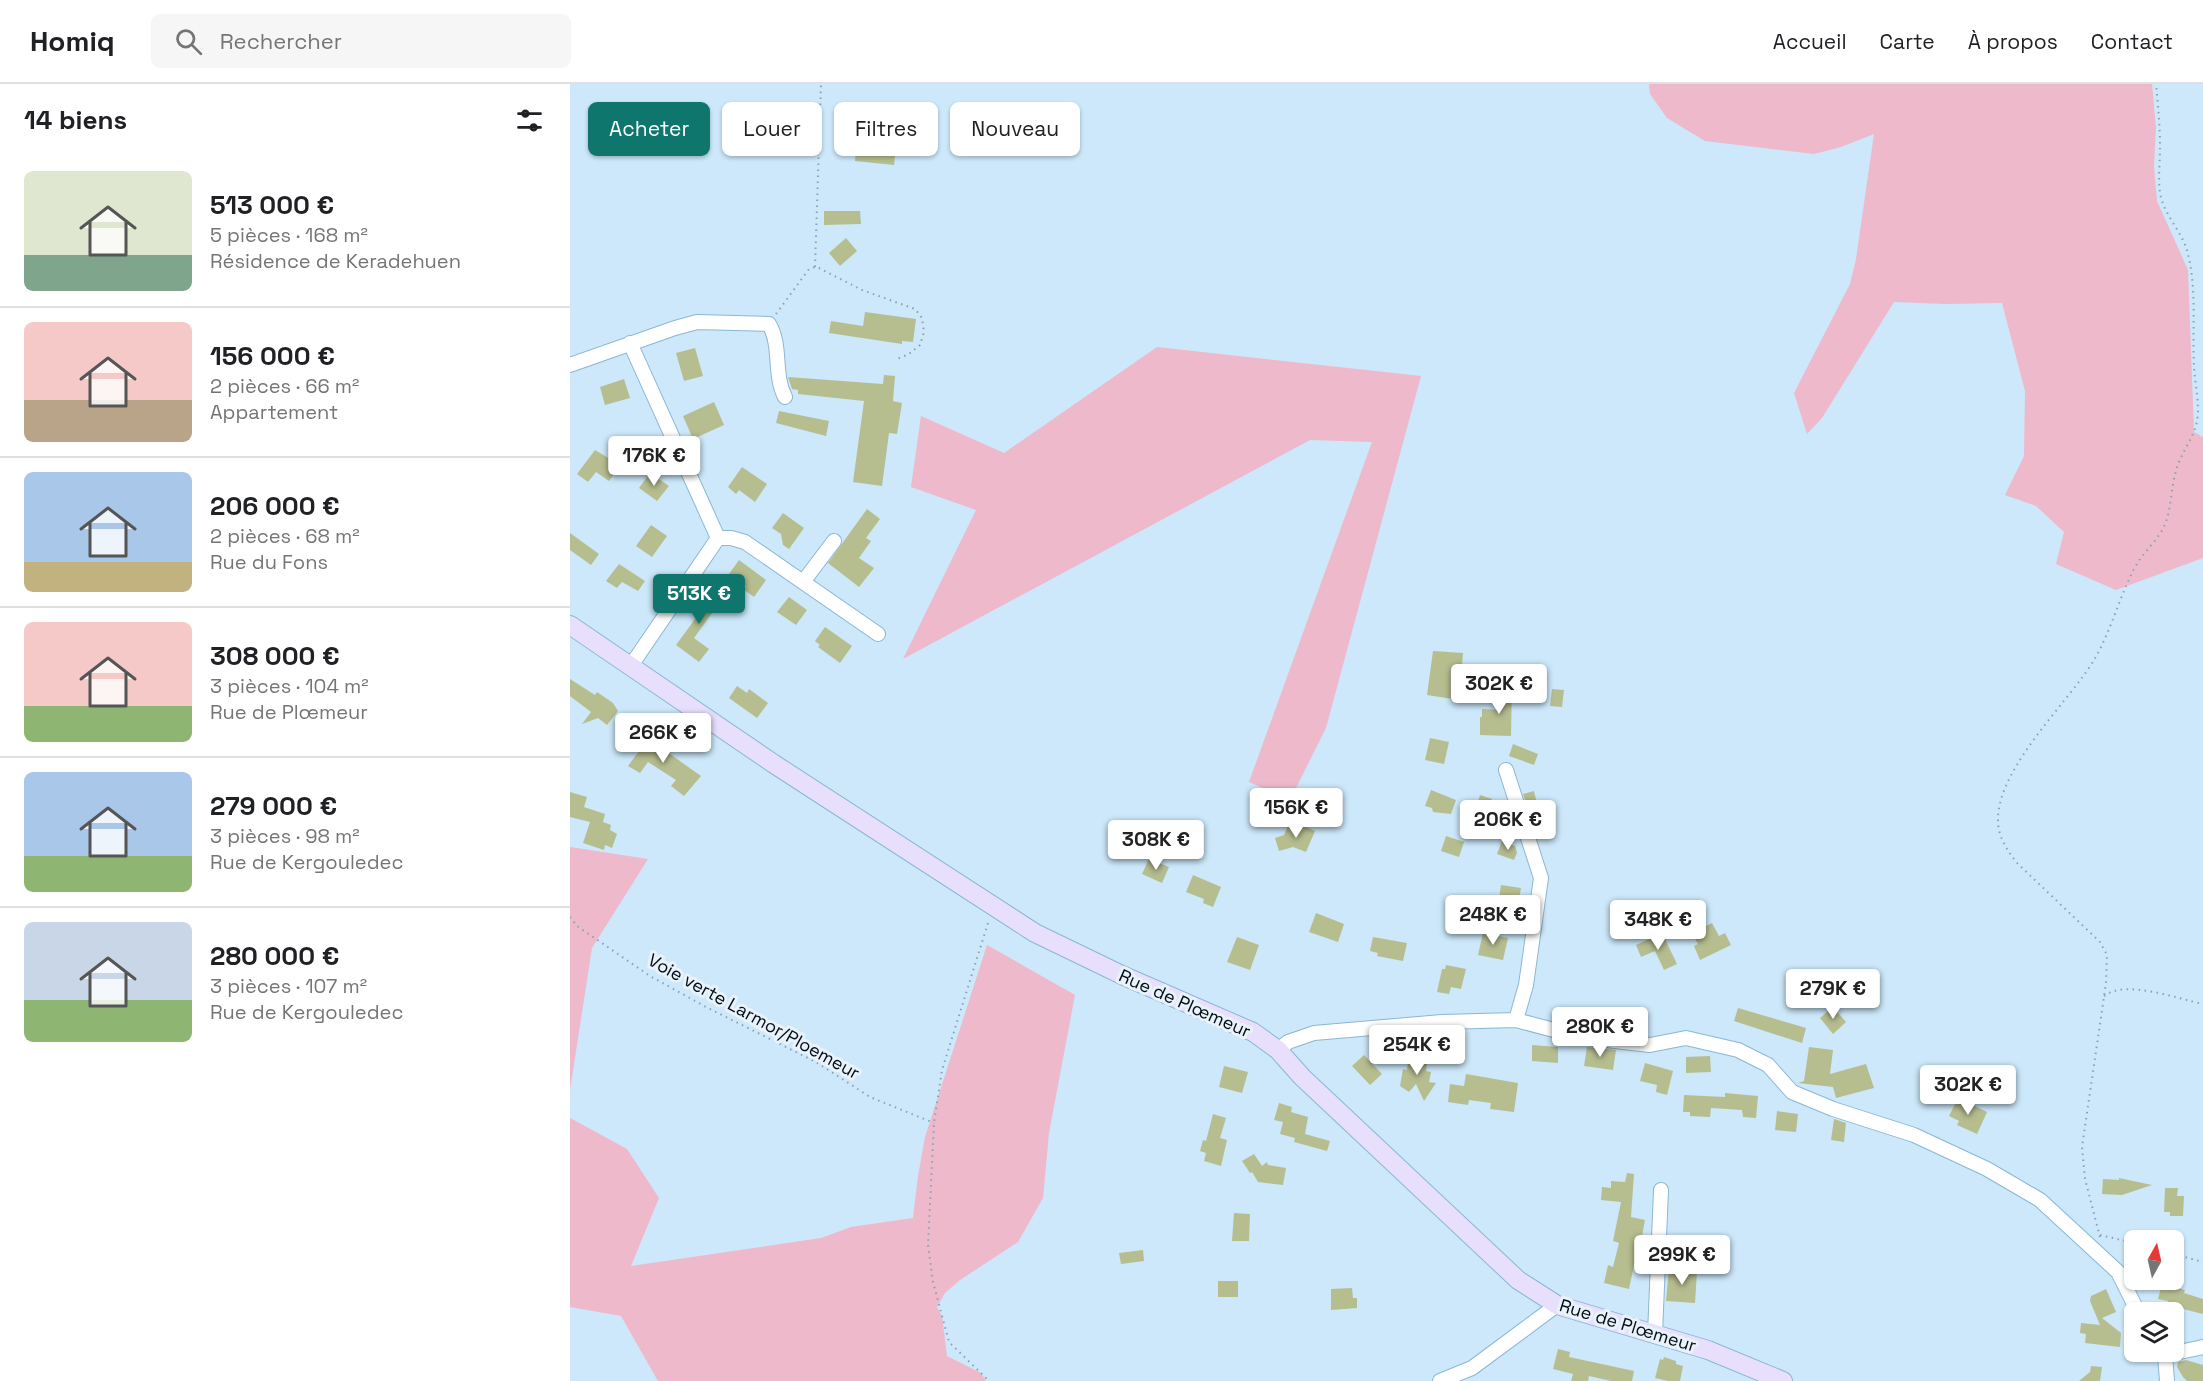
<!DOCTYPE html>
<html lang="fr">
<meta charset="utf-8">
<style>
body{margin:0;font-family:"Space Grotesk",sans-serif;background:#f6f6f6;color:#202124;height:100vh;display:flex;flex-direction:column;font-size:22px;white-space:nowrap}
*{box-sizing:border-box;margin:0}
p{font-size:20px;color:#757577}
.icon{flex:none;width:33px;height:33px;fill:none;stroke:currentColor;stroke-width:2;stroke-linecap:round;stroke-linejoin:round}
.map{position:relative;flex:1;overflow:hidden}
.drawer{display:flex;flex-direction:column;background:#fff;width:570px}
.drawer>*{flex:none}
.hud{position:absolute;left:18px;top:18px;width:570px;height:54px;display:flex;gap:12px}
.needle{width:39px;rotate:8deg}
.fabs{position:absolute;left:1554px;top:1146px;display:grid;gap:12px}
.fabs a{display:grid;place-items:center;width:60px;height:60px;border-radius:9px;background:#fff;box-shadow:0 2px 4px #0004;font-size:30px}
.price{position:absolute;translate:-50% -51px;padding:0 14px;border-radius:6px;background:#fff;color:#222;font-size:20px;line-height:39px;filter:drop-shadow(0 2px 3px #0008)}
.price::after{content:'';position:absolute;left:50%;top:36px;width:18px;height:14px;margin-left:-9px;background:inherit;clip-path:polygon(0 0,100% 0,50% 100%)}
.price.current{background:#0f766e;color:#fff}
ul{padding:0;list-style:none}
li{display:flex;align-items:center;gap:18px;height:150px;padding:0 24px}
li+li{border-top:2px solid #e0e0e0}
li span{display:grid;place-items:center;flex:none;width:168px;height:120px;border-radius:9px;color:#555}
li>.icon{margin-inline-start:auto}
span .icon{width:72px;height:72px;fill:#fffc;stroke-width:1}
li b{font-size:26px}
h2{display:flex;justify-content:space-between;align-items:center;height:72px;padding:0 24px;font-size:26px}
.chip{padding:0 21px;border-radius:9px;background:#fff;box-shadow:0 2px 4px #0004;font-size:21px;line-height:54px}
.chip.current{background:#0f766e;color:#fff}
header{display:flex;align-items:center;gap:36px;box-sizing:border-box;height:84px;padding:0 30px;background:#fff;border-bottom:2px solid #e0e0e0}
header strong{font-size:28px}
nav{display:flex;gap:33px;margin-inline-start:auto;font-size:21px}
.search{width:420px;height:54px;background:#f6f6f6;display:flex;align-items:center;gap:15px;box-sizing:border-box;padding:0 21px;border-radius:9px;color:#757577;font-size:22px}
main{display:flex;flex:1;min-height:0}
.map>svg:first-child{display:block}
.green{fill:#edb9cb}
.building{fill:#b6be90}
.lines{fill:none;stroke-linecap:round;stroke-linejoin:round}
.street-casing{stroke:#8ab7d4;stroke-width:16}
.secondary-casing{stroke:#8ab7d4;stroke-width:20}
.path{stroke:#8aa1b1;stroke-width:2;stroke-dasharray:1.5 4.5;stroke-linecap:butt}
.street{stroke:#fff;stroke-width:14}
.secondary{stroke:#e7dffc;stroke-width:18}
.labels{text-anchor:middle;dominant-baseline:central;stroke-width:6;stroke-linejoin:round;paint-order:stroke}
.street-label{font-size:18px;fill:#000d17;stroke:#e9f2f8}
</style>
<header>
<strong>Homiq</strong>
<div class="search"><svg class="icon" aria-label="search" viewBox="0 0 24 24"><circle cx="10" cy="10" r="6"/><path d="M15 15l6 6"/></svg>Rechercher</div>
<nav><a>Accueil</a><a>Carte</a><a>À propos</a><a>Contact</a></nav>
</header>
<main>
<section class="drawer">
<h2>14 biens<svg class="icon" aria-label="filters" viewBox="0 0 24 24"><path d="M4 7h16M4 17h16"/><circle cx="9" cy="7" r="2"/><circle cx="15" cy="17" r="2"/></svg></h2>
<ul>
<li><span style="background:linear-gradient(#dfe7d0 70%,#7fa58c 0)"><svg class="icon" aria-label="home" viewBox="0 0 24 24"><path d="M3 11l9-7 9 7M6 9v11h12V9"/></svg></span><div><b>513 000 €</b><p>5 pièces · 168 m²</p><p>Résidence de Keradehuen</p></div></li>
<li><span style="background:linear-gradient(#f6c9c9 65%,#b9a48a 0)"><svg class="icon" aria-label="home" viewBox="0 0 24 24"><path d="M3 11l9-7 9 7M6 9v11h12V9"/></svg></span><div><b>156 000 €</b><p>2 pièces · 66 m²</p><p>Appartement</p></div></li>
<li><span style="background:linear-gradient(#a9c7e8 75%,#c2b280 0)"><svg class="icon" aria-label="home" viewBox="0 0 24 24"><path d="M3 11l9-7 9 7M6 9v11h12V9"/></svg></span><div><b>206 000 €</b><p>2 pièces · 68 m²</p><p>Rue du Fons</p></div></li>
<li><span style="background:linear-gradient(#f6c9c9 70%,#8fb573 0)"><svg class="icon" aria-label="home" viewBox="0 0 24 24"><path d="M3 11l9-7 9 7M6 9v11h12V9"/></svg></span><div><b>308 000 €</b><p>3 pièces · 104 m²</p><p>Rue de Plœmeur</p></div></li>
<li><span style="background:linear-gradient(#a9c7e8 70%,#8fb573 0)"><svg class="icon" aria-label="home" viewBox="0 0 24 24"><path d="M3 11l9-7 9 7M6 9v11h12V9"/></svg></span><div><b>279 000 €</b><p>3 pièces · 98 m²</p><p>Rue de Kergouledec</p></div></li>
<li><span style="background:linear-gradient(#c9d6e8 65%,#8fb573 0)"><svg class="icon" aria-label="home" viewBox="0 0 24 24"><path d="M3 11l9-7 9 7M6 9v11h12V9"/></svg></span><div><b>280 000 €</b><p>3 pièces · 107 m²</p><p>Rue de Kergouledec</p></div></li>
</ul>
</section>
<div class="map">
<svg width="1633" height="1297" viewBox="0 0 1633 1297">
<rect width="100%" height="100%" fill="#cce8fa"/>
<path class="green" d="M 1079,0 L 1582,0 L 1586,44 L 1584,82 L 1587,117 L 1618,186 L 1624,348 L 1633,353 L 1633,474 L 1546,506 L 1486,480 L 1494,448 L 1466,422 L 1435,411 L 1454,372 L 1455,307 L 1432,219 L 1376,220 L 1324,218 L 1252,334 L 1237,350 L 1224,309 L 1280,200 L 1286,175 L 1304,50 L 1271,63 L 1244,70 L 1135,57 L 1097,34 L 1080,10 Z
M 587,263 L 851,292 L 756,644 L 720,716 L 679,698 L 802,358 L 740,356 L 333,575 L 406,426 L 341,403 L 351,332 L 434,369 Z
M 0,763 L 78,775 L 22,864 L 0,1006 Z
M 417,861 L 505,911 L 479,1049 L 473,1114 L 448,1158 L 390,1196 L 375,1209 L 367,1223 L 372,1232 L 377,1272 L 411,1289 L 416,1297 L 88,1297 L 51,1232 L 0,1223 L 0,1034 L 57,1065 L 89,1114 L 61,1182 L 251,1154 L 281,1143 L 343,1134 L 348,1092 L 355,1053 Z"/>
<path class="building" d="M 294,60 L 326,63 L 324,81 L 285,77 L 286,65 L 293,65 Z
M 254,127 L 290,127 L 291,140 L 254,141 Z
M 276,154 L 287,167 L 270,182 L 259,169 Z
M 295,228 L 346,235 L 343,258 L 332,257 L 332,260 L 259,249 L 261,237 L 293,242 Z
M 125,264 L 133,292 L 114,297 L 106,269 Z
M 314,291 L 325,292 L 323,317 L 332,319 L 327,350 L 319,349 L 312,402 L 283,398 L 294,317 L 228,310 L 228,306 L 222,305 L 218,293 L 313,300 Z
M 54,295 L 60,314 L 35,321 L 30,303 Z
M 144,318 L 154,341 L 123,355 L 113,332 Z
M 209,327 L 259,337 L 256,352 L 206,339 Z
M 25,366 L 50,381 L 39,397 L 26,388 L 18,398 L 7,390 Z
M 172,383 L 197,400 L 185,418 L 169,406 L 166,410 L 158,403 Z
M 80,389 L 99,402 L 87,417 L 69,404 Z
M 297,425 L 310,435 L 296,454 L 301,457 L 289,474 L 304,484 L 289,503 L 258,479 Z
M 213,429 L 234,444 L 219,465 L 213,461 L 211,450 L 202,444 Z
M 81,441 L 97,452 L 82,473 L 66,462 Z
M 0,449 L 29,470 L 21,481 L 0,466 Z
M 169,476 L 196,496 L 184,513 L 173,505 L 176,502 L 159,490 Z
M 49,480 L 75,497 L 68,507 L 52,498 L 47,504 L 36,497 Z
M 138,504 L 153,514 L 124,554 L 139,565 L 129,578 L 106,561 L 128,531 L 122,527 Z
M 219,513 L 237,526 L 226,541 L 207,528 Z
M 255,543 L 282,562 L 270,579 L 248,563 L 250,561 L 245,557 Z
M 863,567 L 893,569 L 889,616 L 857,611 Z
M 0,595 L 25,611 L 27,608 L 43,619 L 48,627 L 37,641 L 28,634 L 12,640 L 21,628 L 0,612 Z
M 932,596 L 942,596 L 941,652 L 910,651 L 910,633 L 912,633 L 912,625 L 931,626 Z
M 167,602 L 177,609 L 179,605 L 198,619 L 187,634 L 159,614 Z
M 982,605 L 994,606 L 992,623 L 980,622 Z
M 69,648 L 131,692 L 114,712 L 101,702 L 106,696 L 78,678 L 70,689 L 58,682 L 69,667 L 60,661 Z
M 860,654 L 879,658 L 874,680 L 855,676 Z
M 943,660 L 968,670 L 964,681 L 939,672 Z
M 861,706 L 886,716 L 881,730 L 863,728 L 862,724 L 855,722 Z
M 964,707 L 968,724 L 959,727 L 953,710 Z
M 0,708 L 17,713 L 14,723 L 35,730 L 33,738 L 41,741 L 40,746 L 47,750 L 42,764 L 35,761 L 34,766 L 13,759 L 20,738 L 0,733 Z
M 910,711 L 922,715 L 920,721 L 935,727 L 929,747 L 918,744 L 921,736 L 904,730 Z
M 732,741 L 745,747 L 736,768 L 723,763 L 709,767 L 705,754 L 714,751 L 718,742 L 729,748 Z
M 876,752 L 894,758 L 889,773 L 871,767 Z
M 932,757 L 945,762 L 947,769 L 944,776 L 927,770 Z
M 579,775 L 599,783 L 592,799 L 572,790 Z
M 623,791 L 651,803 L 643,823 L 633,819 L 634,815 L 616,808 Z
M 931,801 L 951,804 L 946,833 L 927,830 Z
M 746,829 L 774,840 L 768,858 L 739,848 Z
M 1142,839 L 1149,852 L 1155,849 L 1161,861 L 1130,876 L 1124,862 L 1128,860 L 1122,849 Z
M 913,849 L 938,854 L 933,876 L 908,871 Z
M 1092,849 L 1107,880 L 1094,886 L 1085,867 L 1071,873 L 1066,861 Z
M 667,853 L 689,861 L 680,886 L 657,878 Z
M 803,853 L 837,859 L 833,877 L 807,872 L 808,869 L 800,867 Z
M 876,881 L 896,885 L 891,905 L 881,903 L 879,910 L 867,908 L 872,885 L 875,885 Z
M 1263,923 L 1276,938 L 1263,950 L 1250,934 Z
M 1168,924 L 1236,944 L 1232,959 L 1164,937 Z
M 962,961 L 988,963 L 988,979 L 962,977 Z
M 1017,963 L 1046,966 L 1043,986 L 1014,982 Z
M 1239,963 L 1263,966 L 1260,990 L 1296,980 L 1304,1004 L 1266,1014 L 1263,1003 L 1228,999 L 1234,997 Z
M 794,971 L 812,990 L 800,1001 L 782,982 Z
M 839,971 L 858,972 L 856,987 L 861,988 L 859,998 L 866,999 L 854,1017 L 846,1000 L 839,1008 L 830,1002 L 833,985 L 837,986 Z
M 1140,972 L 1141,988 L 1116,989 L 1116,973 Z
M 1075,979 L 1103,987 L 1097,1011 L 1086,1008 L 1087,1001 L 1070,997 Z
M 654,982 L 678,988 L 672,1009 L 649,1003 Z
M 896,990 L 948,999 L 944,1028 L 920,1025 L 921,1019 L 899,1016 L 898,1021 L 878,1018 L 880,1000 L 894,1002 Z
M 1155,1009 L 1188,1012 L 1186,1034 L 1173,1033 L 1172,1026 L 1141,1024 L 1140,1033 L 1120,1032 L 1120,1028 L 1113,1028 L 1114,1011 L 1155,1013 Z
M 1388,1014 L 1417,1028 L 1407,1050 L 1387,1041 L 1389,1037 L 1379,1032 Z
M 709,1019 L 722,1023 L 721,1028 L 738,1033 L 735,1050 L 760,1057 L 757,1067 L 724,1058 L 725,1054 L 710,1050 L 713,1038 L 704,1036 Z
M 1207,1027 L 1228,1030 L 1226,1048 L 1205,1046 Z
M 643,1030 L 656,1034 L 650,1054 L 657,1056 L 651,1082 L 634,1077 L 636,1069 L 630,1067 L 633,1056 L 636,1057 Z
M 1264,1035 L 1276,1039 L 1274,1058 L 1261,1056 Z
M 684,1070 L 692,1082 L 697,1078 L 698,1081 L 716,1084 L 713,1101 L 688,1098 L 682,1088 L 680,1089 L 672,1077 Z
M 1057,1089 L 1064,1090 L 1061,1133 L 1075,1136 L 1072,1152 L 1079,1153 L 1075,1170 L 1067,1168 L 1059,1205 L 1034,1199 L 1038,1181 L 1043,1183 L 1049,1159 L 1043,1157 L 1051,1118 L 1031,1116 L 1032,1103 L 1041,1104 L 1041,1097 L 1055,1098 Z
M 1549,1094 L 1582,1101 L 1552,1111 L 1532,1110 L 1533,1095 L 1549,1096 Z
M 1595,1104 L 1608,1104 L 1607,1112 L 1614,1112 L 1613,1132 L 1600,1132 L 1600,1128 L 1594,1128 Z
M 664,1129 L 680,1130 L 679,1157 L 662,1157 Z
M 573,1166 L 574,1177 L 551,1180 L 549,1169 Z
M 1099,1184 L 1127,1187 L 1125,1219 L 1096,1217 Z
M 648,1197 L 668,1197 L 668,1213 L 648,1213 Z
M 1592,1200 L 1615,1206 L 1614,1209 L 1633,1215 L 1633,1230 L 1597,1221 L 1598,1217 L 1588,1215 Z
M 782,1204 L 783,1214 L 787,1214 L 787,1224 L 761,1226 L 761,1205 Z
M 1536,1205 L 1546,1228 L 1532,1234 L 1551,1249 L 1550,1263 L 1515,1259 L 1516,1250 L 1510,1249 L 1511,1239 L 1530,1241 L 1520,1217 L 1521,1212 Z
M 988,1265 L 1000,1268 L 999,1273 L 1064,1287 L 1062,1297 L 1041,1297 L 1019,1292 L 1018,1297 L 1001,1297 L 1003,1290 L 983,1285 Z
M 1094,1273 L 1106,1277 L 1106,1280 L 1113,1282 L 1110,1297 L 1098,1297 L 1085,1294 L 1090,1275 L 1093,1276 Z
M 1616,1276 L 1633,1281 L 1633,1297 L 1617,1297 L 1613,1293 L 1607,1283 L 1608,1278 Z
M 1521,1282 L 1532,1283 L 1530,1297 L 1509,1297 L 1520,1288 Z"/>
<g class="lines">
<g class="street-casing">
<path id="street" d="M 60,259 L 148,454 L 60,583
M 0,281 L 105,244 L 127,238 L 199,240 C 212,262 203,290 215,313
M 148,454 L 161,454 L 175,458 L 308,550
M 233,498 L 264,457
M 936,686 L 971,794 L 956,901 L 946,936
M 708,966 L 718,958 L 744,949 L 872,938 L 946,936 L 1010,953 L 1080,961 L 1116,954 L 1168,966 L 1198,981 L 1222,1008 L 1263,1025 L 1344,1051 L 1417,1085 L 1470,1116 L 1548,1188 L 1568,1228
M 1085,1250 L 1091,1106
M 1593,1268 L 1595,1271 L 1597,1297
M 1595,1271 L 1633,1263
M 870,1297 L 902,1284 L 987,1221"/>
</g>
<g class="secondary-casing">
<path id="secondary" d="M 0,541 L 204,680 L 465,849 L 554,892 L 683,948 L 708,966 L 732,993 L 948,1196 L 987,1221 L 1138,1266 L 1213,1297"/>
</g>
<path class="path" d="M 245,183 L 251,0
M 206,230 L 239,185 L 245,183 L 249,184 L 292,206 L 345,225 L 352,234 L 354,248 L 350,261 L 339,270 L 327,275
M 0,833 L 7,842 L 80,892 L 136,923 L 246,978 L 300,1013 L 364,1039
M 418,839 L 372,986 L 364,1039 L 358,1161 L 363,1198 L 379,1258 L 419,1297
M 1534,912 C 1556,895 1608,915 1633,920
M 1530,1151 L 1564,1159
M 1530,1153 L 1515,1095 L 1512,1063 L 1536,899 L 1537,871 L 1530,858 L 1446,778 C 1439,768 1432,759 1429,746 C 1418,692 1498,620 1524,576 C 1541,547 1549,514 1564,485 C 1571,471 1583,461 1591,448 C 1602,431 1600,407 1606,387 C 1610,370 1624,354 1627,337 C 1630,319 1625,301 1624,283 C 1622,245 1627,207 1618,170 C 1613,148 1594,132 1590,109 C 1588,94 1590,78 1590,63 C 1590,42 1588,21 1586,0
M 1604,1170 L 1633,1178"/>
<use href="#street" class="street"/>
<use href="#secondary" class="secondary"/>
</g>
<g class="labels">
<g class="street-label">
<text transform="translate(615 919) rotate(24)">Rue de Plœmeur</text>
<text transform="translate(184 932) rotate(29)">Voie verte Larmor/Ploemeur</text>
<text transform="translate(1058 1241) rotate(17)">Rue de Plœmeur</text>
</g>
</g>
</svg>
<div class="fabs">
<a><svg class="needle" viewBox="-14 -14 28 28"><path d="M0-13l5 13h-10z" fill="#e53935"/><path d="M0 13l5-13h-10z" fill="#757577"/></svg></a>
<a><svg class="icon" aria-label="layers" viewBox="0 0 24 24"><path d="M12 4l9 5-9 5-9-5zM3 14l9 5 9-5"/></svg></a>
</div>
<b class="price" style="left:84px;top:403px">176K €</b>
<b class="price current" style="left:129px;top:541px">513K €</b>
<b class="price" style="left:929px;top:631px">302K €</b>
<b class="price" style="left:93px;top:680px">266K €</b>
<b class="price" style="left:726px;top:755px">156K €</b>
<b class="price" style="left:938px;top:767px">206K €</b>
<b class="price" style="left:586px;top:787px">308K €</b>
<b class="price" style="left:923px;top:862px">248K €</b>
<b class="price" style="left:1088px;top:867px">348K €</b>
<b class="price" style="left:1263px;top:936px">279K €</b>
<b class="price" style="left:1030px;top:974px">280K €</b>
<b class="price" style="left:847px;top:992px">254K €</b>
<b class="price" style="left:1398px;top:1032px">302K €</b>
<b class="price" style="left:1112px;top:1202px">299K €</b>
<div class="hud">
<a class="chip current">Acheter</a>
<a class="chip">Louer</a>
<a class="chip">Filtres</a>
<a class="chip">Nouveau</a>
</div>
</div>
</main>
